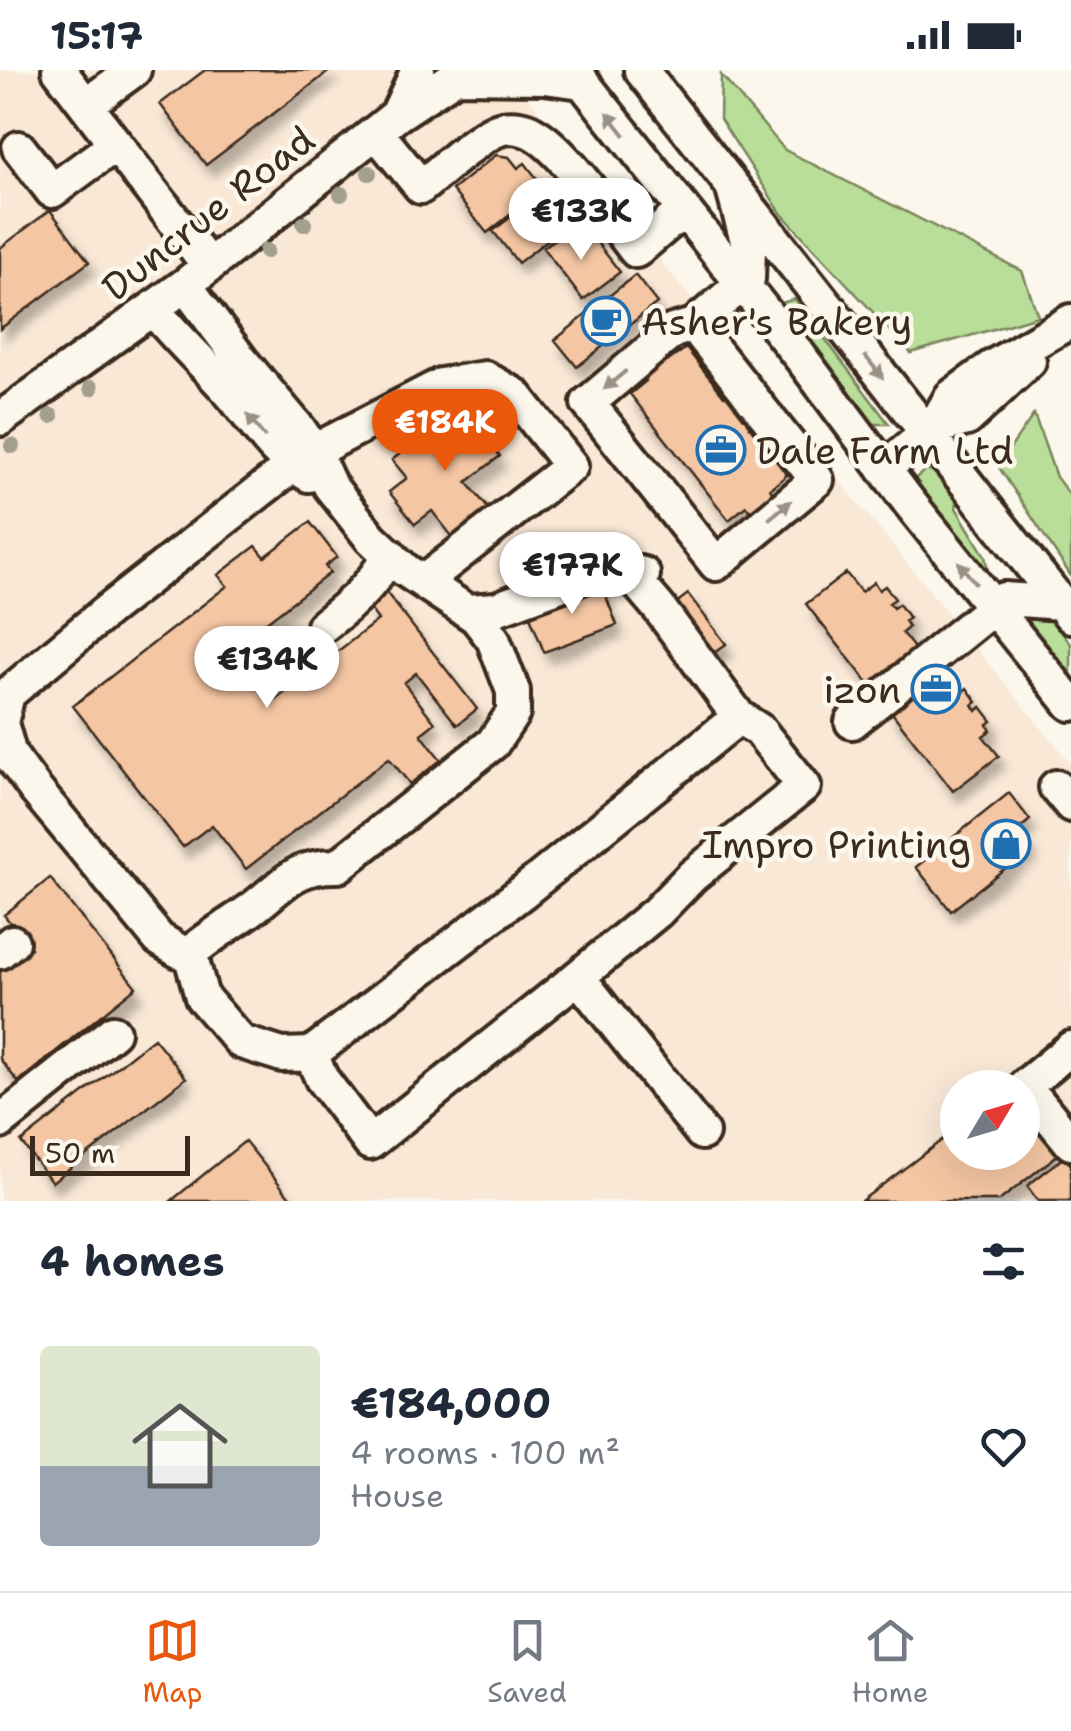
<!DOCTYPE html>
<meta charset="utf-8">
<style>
body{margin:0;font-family:"Shantell Sans",sans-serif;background:#f2f2f3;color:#1f2937;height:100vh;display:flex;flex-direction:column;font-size:38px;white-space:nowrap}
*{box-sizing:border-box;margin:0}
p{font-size:32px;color:#747a83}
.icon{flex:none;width:55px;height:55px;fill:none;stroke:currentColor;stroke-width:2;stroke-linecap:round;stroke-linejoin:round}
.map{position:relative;height:1131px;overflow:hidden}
.panel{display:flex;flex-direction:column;background:#fff;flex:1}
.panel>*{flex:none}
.needle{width:65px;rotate:52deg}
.fabs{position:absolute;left:940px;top:1000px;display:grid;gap:20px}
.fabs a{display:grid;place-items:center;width:100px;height:100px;border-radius:50%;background:#fff;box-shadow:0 10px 40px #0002;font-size:50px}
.scale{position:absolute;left:30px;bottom:25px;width:160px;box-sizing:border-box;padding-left:10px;border:5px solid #3b2a1e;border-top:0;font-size:28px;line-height:35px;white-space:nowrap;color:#3b2a1e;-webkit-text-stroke:8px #fbf7ec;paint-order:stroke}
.price{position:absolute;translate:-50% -85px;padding:0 22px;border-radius:35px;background:#fff;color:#222;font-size:32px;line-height:65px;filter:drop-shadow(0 2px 5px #0008)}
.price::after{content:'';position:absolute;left:50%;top:60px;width:30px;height:22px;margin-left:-15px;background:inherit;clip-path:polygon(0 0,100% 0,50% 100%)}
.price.current{background:#ea580c;color:#fff}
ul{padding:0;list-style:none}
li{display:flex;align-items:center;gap:30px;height:250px;padding:0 40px}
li+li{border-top:2px solid #e0e1e3}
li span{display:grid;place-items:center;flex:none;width:280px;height:200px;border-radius:10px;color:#555}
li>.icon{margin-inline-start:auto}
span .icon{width:120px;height:120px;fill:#fffc;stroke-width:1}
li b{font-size:42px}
h2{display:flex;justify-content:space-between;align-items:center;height:120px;padding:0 40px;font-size:42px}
.status{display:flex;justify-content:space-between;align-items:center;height:70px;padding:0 50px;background:#fff;direction:ltr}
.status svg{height:28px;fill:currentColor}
.tab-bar{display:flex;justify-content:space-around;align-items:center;height:140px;border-top:2px solid #e0e1e3;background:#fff;font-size:28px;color:#747a83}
.tab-bar a{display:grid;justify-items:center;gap:5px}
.tab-bar .current{color:#ea580c}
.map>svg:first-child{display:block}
.built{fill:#f9e8d6;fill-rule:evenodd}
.green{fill:#b9de99;stroke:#7a845c;stroke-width:2.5}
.building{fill:#f4c6a3;stroke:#3b2a1e;stroke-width:2.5;filter:url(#shadow)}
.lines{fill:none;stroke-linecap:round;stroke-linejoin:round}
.minor-casing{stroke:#3b2a1e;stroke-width:40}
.minor{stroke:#fbf7ec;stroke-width:32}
.tree{fill:#a29f8c}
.oneway{fill:#9b9085}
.labels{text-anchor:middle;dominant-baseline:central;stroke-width:9;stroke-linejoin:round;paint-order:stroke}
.street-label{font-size:38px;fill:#3b2a1e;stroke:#fbf7ec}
.poi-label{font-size:38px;fill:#3b2a1e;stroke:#fbf7ec;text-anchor:start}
</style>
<div class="status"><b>15:17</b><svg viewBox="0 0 49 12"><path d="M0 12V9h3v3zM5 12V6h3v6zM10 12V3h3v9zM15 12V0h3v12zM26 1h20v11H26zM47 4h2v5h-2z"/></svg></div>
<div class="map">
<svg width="1071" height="1131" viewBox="0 0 1071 1131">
<defs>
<filter id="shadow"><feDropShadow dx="6" dy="11" stdDeviation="5" flood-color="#0004"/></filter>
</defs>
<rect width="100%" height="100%" fill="#fbf7ec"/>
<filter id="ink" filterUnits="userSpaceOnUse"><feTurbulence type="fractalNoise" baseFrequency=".01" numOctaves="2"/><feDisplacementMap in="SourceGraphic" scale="20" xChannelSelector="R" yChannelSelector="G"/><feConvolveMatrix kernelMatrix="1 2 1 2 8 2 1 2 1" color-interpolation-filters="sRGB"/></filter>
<g filter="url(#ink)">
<path class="built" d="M 0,0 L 506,0 L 555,62 L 1071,694 L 1071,1131 L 0,1131 ZM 958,1018 L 1022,1018 L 1022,1082 L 958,1082 Z"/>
<path class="green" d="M 721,5 L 785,80 L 1022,201 L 1038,246 L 911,283 L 781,143 L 720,49 Z
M 795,229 L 889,354 L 868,354 L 775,235 Z
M 1034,344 L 1056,407 L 1071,427 L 1071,506 L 998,396 Z
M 927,399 L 939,405 L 957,430 L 956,438 L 985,486 L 990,510 L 913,410 Z
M 1015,540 L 1044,541 L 1071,574 L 1071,610 Z"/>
<path class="building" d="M 205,0 L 331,0 L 206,95 L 160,34 Z
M 496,85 L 509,87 L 518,98 L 525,93 L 544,118 L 487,163 L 452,120 Z
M 542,122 L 568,154 L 518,193 L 493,161 Z
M 50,140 L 89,192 L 0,259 L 0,178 Z
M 570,157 L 582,174 L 592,166 L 620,202 L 583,230 L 543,178 Z
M 635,205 L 657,233 L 577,297 L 555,270 Z
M 686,278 L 724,326 L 735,317 L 759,348 L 749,356 L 787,405 L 770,419 L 776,427 L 753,445 L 746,436 L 729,450 L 630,324 L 646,311 L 638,300 L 660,283 L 667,292 Z
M 460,336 L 500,386 L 467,412 L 491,442 L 455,470 L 432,441 L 415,454 L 389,422 L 407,408 L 392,390 Z
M 310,452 L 337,487 L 325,496 L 330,503 L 229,581 L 270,634 L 378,550 L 368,536 L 386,522 L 477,639 L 457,655 L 416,603 L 404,613 L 435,653 L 421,664 L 441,690 L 410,714 L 389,688 L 246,799 L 212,755 L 183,777 L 73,636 L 227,516 L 218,505 L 256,476 L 265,487 Z
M 846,503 L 861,522 L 874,512 L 879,520 L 885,516 L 895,529 L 889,533 L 893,538 L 899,534 L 909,548 L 905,551 L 909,557 L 902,563 L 918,583 L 872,618 L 806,534 Z
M 600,511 L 617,555 L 544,582 L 527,539 Z
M 688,524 L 726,574 L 693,599 L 655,549 Z
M 933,603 L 949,622 L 955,617 L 960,624 L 967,618 L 977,632 L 973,635 L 977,641 L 981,637 L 992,651 L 987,655 L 991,660 L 983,666 L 999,686 L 953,721 L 889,639 Z
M 1009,723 L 1030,750 L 1018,760 L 1032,777 L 951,841 L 916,797 Z
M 50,808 L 136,917 L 18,1012 L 0,989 L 0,902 L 31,878 L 4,845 Z
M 154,968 L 186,1008 L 52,1112 L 21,1072 Z
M 1022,1035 L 1060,1083 L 999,1131 L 861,1131 L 958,1058 L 958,1082 L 1022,1082 Z
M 245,1071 L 293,1131 L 171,1131 Z
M 1064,1087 L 1071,1095 L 1071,1131 L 1038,1131 L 1027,1116 Z"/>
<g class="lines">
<g class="minor-casing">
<path id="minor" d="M 59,0 L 209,196
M 573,0 L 802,289 L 909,432 L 1071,634
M 641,0 L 1071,546
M 457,6 L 544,7 L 582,12
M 86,35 L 134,0
M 397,45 L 418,0
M 376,62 L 421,117 C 439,103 482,62 503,58 C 513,56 525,58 533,63 C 566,81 611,149 636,181 L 684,140
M 19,78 L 52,121 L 116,74
M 185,215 L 241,290 L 299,359 L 314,381 L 330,416 L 371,468 L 405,500 L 476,547 L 493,569 L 513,621 L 513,643 L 493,673 L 338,796 C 291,795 283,817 249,841 C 229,855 209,867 190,883 L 179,881 L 159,869 L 35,719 L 10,685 L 1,653 L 8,624 L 108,540 L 292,396 L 314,381 L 441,315 L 485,308 L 515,325 L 571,396 L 423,512
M 153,239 C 178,270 207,296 233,326 C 257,355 275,387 309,405
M 694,255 L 817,410 L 716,494 L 588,333 L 673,261 L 694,255 L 748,209 L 749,178 L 732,116
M 0,349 L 185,215 L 397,45 L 465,0
M 933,358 L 967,349 L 1029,291
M 884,399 L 933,358 L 951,327 L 992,297 L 1071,251
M 469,541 L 496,539 L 611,496 L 643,504
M 323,556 C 353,532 369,519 390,485
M 852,652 L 1004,529 L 1061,533
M 1056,717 L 1071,735
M 0,882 L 12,872
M 190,883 L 202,927 L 241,972 L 282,985 L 311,984 L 524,821 L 739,647
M 578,907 L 702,1063
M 1071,978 L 1025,1016 L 1071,1073
M 311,984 L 322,1009 L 370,1073 L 568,915 L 657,842 L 692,806 L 804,716 L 759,660 L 739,647 L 659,538 L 624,497
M 0,1052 L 113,962"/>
</g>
<use href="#minor" class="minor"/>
</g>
<g class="tree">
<circle cx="369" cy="103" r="8"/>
<circle cx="341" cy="124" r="8"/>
<circle cx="304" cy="154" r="8"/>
<circle cx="266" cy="181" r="8"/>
<circle cx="91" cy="318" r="8"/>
<circle cx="51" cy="346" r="8"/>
<circle cx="12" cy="376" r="8"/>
</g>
<defs><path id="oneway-solid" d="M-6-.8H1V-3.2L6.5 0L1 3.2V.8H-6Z" transform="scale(2.5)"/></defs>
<g class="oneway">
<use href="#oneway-solid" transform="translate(616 54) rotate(-128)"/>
<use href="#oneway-solid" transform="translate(874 297) rotate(52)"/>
<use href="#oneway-solid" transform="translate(615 310) rotate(140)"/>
<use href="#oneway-solid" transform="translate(256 356) rotate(-128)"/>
<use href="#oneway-solid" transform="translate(780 440) rotate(-39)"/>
<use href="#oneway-solid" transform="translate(967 503) rotate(-129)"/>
</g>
</g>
<defs>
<g id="cafe-ring" transform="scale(2.5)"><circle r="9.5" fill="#fbf7ec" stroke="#1f6fb2" stroke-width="1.5"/><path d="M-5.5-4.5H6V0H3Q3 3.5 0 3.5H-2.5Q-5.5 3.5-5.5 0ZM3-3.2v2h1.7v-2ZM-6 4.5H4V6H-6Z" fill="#1f6fb2"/></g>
<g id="office-ring" transform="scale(2.5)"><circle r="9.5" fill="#fbf7ec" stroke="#1f6fb2" stroke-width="1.5"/><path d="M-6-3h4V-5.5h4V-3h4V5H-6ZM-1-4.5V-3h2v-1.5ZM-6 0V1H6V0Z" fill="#1f6fb2"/></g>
<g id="shop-ring" transform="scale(2.5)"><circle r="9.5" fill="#fbf7ec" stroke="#1f6fb2" stroke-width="1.5"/><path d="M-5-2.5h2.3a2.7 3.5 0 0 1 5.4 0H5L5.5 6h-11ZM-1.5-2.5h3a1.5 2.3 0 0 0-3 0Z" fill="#1f6fb2"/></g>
</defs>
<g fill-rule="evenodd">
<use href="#cafe-ring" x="606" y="251"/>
<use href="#office-ring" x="721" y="380"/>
<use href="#office-ring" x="936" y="619"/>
<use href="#shop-ring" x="1006" y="774"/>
</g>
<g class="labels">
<g class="street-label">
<text transform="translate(208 143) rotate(-38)">Duncrue Road</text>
</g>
<g class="poi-label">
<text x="641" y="251">Asher's Bakery</text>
<text x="756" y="380">Dale Farm Ltd</text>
<text x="901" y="619" text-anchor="end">izon</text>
<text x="971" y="774" text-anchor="end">Impro Printing</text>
</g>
</g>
</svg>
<div class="fabs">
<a><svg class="needle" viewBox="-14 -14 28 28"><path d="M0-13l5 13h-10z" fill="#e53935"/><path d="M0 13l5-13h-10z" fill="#747a83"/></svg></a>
</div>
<div class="scale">50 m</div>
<b class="price" style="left:581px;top:193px">€133K</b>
<b class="price current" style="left:445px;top:404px">€184K</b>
<b class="price" style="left:572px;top:547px">€177K</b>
<b class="price" style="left:267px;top:641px">€134K</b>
</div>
<section class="panel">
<h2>4 homes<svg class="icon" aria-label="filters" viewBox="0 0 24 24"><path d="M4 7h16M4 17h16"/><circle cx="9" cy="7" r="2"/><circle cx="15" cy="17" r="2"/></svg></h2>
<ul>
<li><span style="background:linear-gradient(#dfe7d0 60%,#9aa5b1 0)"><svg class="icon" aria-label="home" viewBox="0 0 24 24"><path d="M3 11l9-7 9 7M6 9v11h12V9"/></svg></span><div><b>€184,000</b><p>4 rooms · 100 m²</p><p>House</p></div><svg class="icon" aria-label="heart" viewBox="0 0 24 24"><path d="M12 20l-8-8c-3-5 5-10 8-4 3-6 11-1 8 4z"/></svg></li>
</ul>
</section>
<nav class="tab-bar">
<a class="current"><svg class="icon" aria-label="map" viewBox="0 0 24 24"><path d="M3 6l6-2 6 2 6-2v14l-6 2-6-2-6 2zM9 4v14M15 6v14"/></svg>Map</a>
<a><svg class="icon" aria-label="saved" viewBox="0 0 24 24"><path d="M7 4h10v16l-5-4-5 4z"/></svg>Saved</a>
<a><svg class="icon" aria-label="home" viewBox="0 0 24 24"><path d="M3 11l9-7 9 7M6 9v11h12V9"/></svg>Home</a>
</nav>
